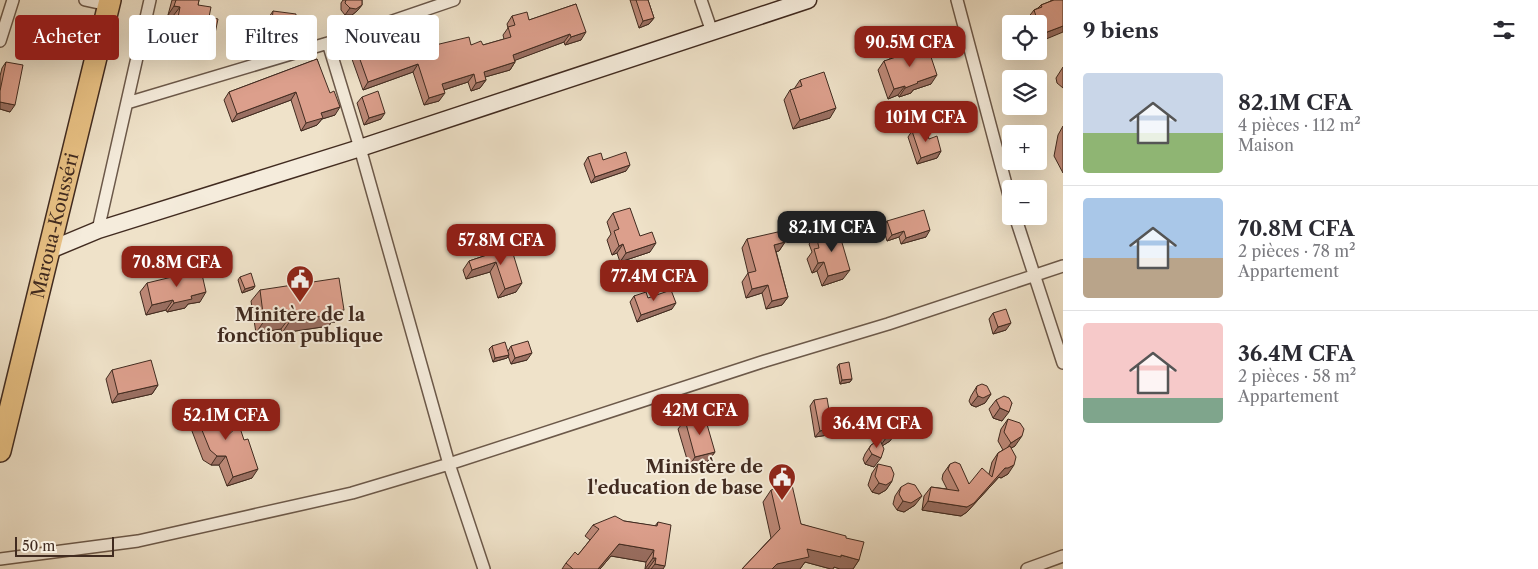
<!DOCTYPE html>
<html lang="fr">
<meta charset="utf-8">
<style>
body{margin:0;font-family:"Libre Caslon Text",serif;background:#f2f2f3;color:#2b2b33;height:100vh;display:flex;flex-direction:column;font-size:19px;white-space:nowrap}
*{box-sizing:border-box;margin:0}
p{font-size:16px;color:#7c7c81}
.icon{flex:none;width:28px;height:28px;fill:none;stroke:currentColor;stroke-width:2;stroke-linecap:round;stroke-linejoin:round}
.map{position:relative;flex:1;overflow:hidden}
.drawer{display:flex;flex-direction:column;background:#fff;width:475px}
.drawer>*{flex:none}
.hud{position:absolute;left:15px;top:15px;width:475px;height:45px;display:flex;gap:10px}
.controls{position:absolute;left:1002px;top:15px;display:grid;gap:10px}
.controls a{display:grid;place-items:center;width:45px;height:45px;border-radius:5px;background:#fff;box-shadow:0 5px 20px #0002;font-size:25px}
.scale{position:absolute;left:15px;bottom:12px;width:99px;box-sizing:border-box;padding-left:5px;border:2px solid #412b20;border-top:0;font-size:14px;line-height:18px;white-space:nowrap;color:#412b20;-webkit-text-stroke:4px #f5ecdc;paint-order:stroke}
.price{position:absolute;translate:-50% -42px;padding:0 11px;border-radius:10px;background:#8f2418;color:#fff;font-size:16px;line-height:32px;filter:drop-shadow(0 1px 2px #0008)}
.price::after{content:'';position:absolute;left:50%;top:30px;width:15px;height:11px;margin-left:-8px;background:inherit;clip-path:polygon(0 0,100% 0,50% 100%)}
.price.on{background:#222;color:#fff}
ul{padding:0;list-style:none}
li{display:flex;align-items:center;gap:15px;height:125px;padding:0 20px}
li+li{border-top:1px solid #e1e1e2}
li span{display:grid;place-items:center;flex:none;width:140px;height:100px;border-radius:5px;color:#555}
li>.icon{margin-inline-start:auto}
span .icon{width:60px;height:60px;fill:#fffc;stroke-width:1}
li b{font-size:21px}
h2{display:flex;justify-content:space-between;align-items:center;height:60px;padding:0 20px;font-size:21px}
.tag{padding:0 18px;border-radius:5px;background:#fff;box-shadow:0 5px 20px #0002;font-size:18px;line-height:45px}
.tag.on{background:#8f2418;color:#fff}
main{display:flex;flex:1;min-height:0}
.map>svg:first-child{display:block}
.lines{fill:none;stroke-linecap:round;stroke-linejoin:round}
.street-casing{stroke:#6c594a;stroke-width:14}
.secondary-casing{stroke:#412b20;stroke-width:19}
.highway-casing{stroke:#412b20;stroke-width:24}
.street{stroke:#f5ecdc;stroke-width:11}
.secondary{stroke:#f5ecdc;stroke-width:16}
.highway{stroke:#e8c184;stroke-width:21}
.wall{fill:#bd8978;stroke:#412b20}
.shaded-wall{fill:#9a6f62;stroke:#412b20}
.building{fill:#dc9f8c;stroke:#412b20}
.labels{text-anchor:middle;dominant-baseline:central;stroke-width:4;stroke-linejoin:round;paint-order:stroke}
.street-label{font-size:18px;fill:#412b20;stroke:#f5ecdc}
.poi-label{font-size:18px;font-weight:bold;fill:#412b20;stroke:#f5ecdc}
</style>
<main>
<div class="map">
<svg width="1063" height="569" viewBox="0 0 1063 569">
<rect width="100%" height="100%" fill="#efe2c9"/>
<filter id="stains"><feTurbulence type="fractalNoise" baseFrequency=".004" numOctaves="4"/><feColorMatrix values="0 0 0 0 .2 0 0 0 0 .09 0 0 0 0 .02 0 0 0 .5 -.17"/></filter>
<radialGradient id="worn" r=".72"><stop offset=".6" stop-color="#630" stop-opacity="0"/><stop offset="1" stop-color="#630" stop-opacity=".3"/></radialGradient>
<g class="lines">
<g class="street-casing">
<path id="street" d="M 85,0 L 108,5
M 701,0 L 712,32
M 957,0 L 1011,203
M 0,41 L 13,0
M 328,43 L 360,148 L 449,464 L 484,569
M 127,103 L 328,43 L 454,0
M 1015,216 L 1063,363
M 98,230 L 150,0
M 0,559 L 138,541 L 352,493 L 449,464 L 765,361 L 888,324 L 1063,266
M 1027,569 L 1063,556"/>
</g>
<g class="secondary-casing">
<path id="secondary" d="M 50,250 L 98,230 L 360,148 L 808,0"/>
</g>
<g class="highway-casing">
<g id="highway">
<path id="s1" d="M 0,451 L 110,0"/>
</g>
</g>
<use href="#street" class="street"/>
<use href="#secondary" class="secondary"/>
<use href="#highway" class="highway"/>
</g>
<path class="wall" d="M 172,0 L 199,0 L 198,5 L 209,17 L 212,48 L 206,57 L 194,54 L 192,57 L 157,51 L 169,38 L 173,16 L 168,15 Z
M 343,0 L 362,0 L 362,5 L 357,11 L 352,15 L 345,15 L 341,10 L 341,3 Z
M 630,0 L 648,0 L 654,18 L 649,24 L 639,28 Z
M 1051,0 L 1063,0 L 1039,42 L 1039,24 L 1029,24 L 1027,19 L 1034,10 L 1038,8 L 1041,5 L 1051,1 Z
M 576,4 L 581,40 L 565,45 L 564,42 L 515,60 L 515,62 L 510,70 L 485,77 L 486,80 L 480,88 L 471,91 L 468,82 L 444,90 L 439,101 L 424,105 L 413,72 L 363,90 L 348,48 L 353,40 L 431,46 L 471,45 L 483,45 L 504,39 L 503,35 L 508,28 L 507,24 L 512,16 L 529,20 Z
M 273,11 L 295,24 L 290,30 L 267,27 L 269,17 Z
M 894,52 L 911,57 L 931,84 L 913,90 L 911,93 L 899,97 L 898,95 L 888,99 L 878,70 L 884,61 L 889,60 Z
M 317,59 L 335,115 L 322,119 L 317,125 L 301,131 L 291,100 L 232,122 L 224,100 L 229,92 Z
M 6,62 L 10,112 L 0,109 L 0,76 L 2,68 Z
M 1063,67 L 1063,88 L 1057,83 L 1056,78 Z
M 800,80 L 830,118 L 793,129 L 784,100 L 790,90 L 794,89 Z
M 362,97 L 381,119 L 364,125 L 357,103 Z
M 1063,126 L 1063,173 L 1054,156 L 1058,135 Z
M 912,131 L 929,139 L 941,151 L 937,158 L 917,164 L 908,137 Z
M 588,157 L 603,160 L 626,171 L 591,183 L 584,164 Z
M 613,213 L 640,236 L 650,252 L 620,262 L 617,253 L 612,255 L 607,240 L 611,234 L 607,222 Z
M 887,221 L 926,237 L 901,244 L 899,237 L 887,241 L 883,227 Z
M 816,235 L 843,279 L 822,286 L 817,271 L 812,273 L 807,259 L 812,252 L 809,244 Z
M 747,239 L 785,242 L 779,251 L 776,251 L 788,297 L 782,305 L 766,309 L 762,293 L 746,298 L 742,282 L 748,273 L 742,248 Z
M 511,247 L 516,292 L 498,298 L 490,272 L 466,279 L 463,270 L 469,261 Z
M 240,277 L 255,286 L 253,289 L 242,293 L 238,280 Z
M 147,283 L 200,302 L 188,304 L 185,308 L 167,312 L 166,310 L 146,315 L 140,292 Z
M 260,290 L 335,322 L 331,322 L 329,326 L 282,333 L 281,329 L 256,333 L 251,301 Z
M 634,296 L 648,298 L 672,309 L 637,322 L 630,302 Z
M 993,313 L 1006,330 L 993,334 L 989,319 Z
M 492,346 L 508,351 L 511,346 L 527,360 L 511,364 L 508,356 L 507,358 L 493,362 L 489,349 Z
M 839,364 L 852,379 L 850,382 L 840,384 L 837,367 Z
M 112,370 L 158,385 L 152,394 L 112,403 L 106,379 Z
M 977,386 L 991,394 L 985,403 L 976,407 L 971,405 L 969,401 L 971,396 Z
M 814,400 L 828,435 L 815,437 L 810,406 Z
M 996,400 L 1012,403 L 1002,421 L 993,418 L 989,409 Z
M 193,408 L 227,436 L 244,440 L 252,478 L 227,486 L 219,465 L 211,465 L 203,460 L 187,418 Z
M 1008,419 L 1015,446 L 1011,448 L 1008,474 L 1001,478 L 999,477 L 967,512 L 961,516 L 922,510 L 924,496 L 931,487 L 947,489 L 942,479 L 943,474 L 950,464 L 969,484 L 989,474 L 992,462 L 998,453 L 1003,450 L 998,441 L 1001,429 Z
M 685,420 L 715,452 L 708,461 L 689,466 L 678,429 Z
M 881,420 L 890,441 L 882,446 L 874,467 L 865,464 L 863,459 L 865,454 L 871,445 L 876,442 L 873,436 L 875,429 Z
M 878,464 L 892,481 L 886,490 L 879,494 L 872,492 L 868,485 L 872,473 Z
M 901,487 L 915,505 L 904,512 L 897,510 L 893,504 L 895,496 Z
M 771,490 L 801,524 L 846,538 L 859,560 L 853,569 L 840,569 L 834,567 L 833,569 L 831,569 L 805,562 L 800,569 L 742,569 L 771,538 L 763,502 Z
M 624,521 L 655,526 L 658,522 L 663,569 L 645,569 L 646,562 L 611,556 L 600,569 L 562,569 L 566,563 L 578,555 L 590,540 L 585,536 L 593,525 Z"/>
<path class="shaded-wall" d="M 362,5 L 357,11 L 352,15 L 345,15 L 350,8 Z
M 174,6 L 180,7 L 173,16 L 168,15 Z
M 654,18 L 649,24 L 639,28 L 643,21 Z
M 272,21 L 295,24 L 290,30 L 267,27 Z
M 1063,26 L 1063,32 L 1039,42 L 1039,39 L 1042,34 Z
M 586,32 L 581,40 L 565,45 L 571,37 Z
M 570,34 L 564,42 L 508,63 L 513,55 Z
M 164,42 L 198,45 L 212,48 L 206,57 L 194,54 L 192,57 L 157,51 Z
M 515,62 L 510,70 L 478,79 L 484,72 Z
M 418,64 L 413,72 L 363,90 L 368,82 Z
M 474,74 L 468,82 L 437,92 L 442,84 Z
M 937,75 L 931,84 L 913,90 L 911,93 L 899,97 L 905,88 L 917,82 Z
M 486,80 L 480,88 L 471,91 L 476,83 Z
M 905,86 L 898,95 L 888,99 L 894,89 Z
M 296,92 L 291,100 L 232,122 L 237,114 Z
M 445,93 L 439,101 L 424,105 L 429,98 Z
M 0,102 L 15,105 L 10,112 L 0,109 Z
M 340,107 L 335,115 L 322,119 L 317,125 L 301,131 L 306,123 L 321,113 Z
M 836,108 L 830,118 L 793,129 L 800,120 Z
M 385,113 L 381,119 L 364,125 L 369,118 Z
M 941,151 L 937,158 L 917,164 L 921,158 Z
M 630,165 L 626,171 L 591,183 L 595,177 Z
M 930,230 L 926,237 L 901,244 L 906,238 Z
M 904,231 L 899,237 L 887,241 L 892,235 Z
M 785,242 L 779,251 L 768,253 L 774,245 Z
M 656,243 L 650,252 L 620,262 L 626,253 Z
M 623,244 L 617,253 L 612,255 L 619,246 Z
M 496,262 L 490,272 L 466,279 L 472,270 Z
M 824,262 L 817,271 L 812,273 L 818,263 Z
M 850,270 L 843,279 L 822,286 L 828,276 Z
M 522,283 L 516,292 L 498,298 L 505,289 Z
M 768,285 L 762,293 L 746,298 L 752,289 Z
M 255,286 L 253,289 L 242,293 L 245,289 Z
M 206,292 L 200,302 L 188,304 L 185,308 L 167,312 L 174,303 L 191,296 Z
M 788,297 L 782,305 L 766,309 L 772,301 Z
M 173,300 L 166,310 L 146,315 L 152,305 Z
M 676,303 L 672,309 L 637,322 L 641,315 Z
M 344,310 L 335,322 L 331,322 L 329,326 L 282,333 L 290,321 Z
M 290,317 L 281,329 L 256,333 L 264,321 Z
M 1011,323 L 1006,330 L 993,334 L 998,327 Z
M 532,353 L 527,360 L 511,364 L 515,358 Z
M 509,355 L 507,358 L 493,362 L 495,358 Z
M 852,379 L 850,382 L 840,384 L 842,380 Z
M 158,385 L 152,394 L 112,403 L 118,394 Z
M 991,394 L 985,403 L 976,407 L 971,405 L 978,396 Z
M 1000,408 L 1009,412 L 1002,421 L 993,418 Z
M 832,428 L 828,435 L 815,437 L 820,431 Z
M 897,432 L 890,441 L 879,448 L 886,438 Z
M 1022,436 L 1015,446 L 1004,452 L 1011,443 Z
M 715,452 L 708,461 L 689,466 L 695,457 Z
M 872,454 L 881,458 L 874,467 L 865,464 Z
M 217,456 L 226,456 L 219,465 L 211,465 Z
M 1014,465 L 1008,474 L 1001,478 L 999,477 L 967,512 L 961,516 L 922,510 L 928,501 L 967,507 L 1005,468 Z
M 258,469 L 252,478 L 227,486 L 233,477 Z
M 892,481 L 886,490 L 879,494 L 872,492 L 879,483 Z
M 922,496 L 915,505 L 904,512 L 897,510 L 903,501 Z
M 619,544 L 654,550 L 646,562 L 611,556 L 600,569 L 598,569 Z
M 807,549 L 841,555 L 859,560 L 853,569 L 840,569 L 834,567 L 833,569 L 831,569 L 805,562 L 800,569 L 772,569 L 777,564 Z
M 653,558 L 656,558 L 648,569 L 645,569 Z
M 655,564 L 665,566 L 663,569 L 651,569 Z"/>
<path class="building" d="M 176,0 L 199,0 L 198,5 L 211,7 L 209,17 L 218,19 L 212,48 L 198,45 L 198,48 L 164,42 L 175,33 L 180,7 L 174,6 Z
M 346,0 L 362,0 L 362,5 L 356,9 L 350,8 L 345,3 Z
M 636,0 L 648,0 L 654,18 L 643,21 Z
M 1054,0 L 1063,0 L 1063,26 L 1042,34 L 1034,10 L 1042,7 L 1041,5 Z
M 576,4 L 586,32 L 571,37 L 570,34 L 513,55 L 515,62 L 484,72 L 486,80 L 476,83 L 474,74 L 442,84 L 445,93 L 429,98 L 418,64 L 368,82 L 353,40 L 421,17 L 431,46 L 469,37 L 471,45 L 481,41 L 483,45 L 511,37 L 508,27 L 515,25 L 512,16 L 527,12 L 529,20 Z
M 273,11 L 296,14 L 295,24 L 272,21 Z
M 908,47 L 911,57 L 929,51 L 937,75 L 917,82 L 918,83 L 905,88 L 905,86 L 894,89 L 884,61 L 896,57 L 894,52 Z
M 317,59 L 330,93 L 334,91 L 340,107 L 321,113 L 323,118 L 306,123 L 296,92 L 237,114 L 229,92 Z
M 6,62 L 23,65 L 15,105 L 0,102 L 0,91 Z
M 824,72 L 836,108 L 800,120 L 790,90 L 802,86 L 800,80 Z
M 378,91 L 385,113 L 369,118 L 362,97 Z
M 925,126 L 929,139 L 937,136 L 941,151 L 921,158 L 912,131 Z
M 626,152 L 630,165 L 595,177 L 588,157 L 601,153 L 603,160 Z
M 630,208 L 640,236 L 652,232 L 656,243 L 626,253 L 623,244 L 619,246 L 614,231 L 619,229 L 613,213 Z
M 924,210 L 930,230 L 906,238 L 904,231 L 892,235 L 887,221 Z
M 838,229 L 850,270 L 828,276 L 824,262 L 818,263 L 814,249 L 819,248 L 816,235 Z
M 782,231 L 785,242 L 774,245 L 788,297 L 772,301 L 768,285 L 752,289 L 748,273 L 756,271 L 747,239 Z
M 511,247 L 522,283 L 505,289 L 496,262 L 472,270 L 469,261 Z
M 201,270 L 206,292 L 191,296 L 192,299 L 174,303 L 173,300 L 152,305 L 147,283 Z
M 251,273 L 255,286 L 245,289 L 240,277 Z
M 339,278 L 344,310 L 336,311 L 337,314 L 290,321 L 290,317 L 264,321 L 260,290 Z
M 671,290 L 676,303 L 641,315 L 634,296 L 646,292 L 648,298 Z
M 1006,309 L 1011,323 L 998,327 L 993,313 Z
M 528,341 L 532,353 L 515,358 L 511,346 Z
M 505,342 L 509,355 L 495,358 L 492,346 Z
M 151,360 L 158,385 L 118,394 L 112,370 Z
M 849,362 L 852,379 L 842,380 L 839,364 Z
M 982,384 L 987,386 L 991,394 L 983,398 L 978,396 L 976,391 L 977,386 Z
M 1004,396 L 1009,398 L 1012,403 L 1009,412 L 1000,408 L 996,400 Z
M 827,398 L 832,428 L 820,431 L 814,400 Z
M 216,402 L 227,436 L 237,427 L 241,431 L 244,440 L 248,439 L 258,469 L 233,477 L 226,456 L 217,456 L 210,450 L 193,408 Z
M 704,414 L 715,452 L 695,457 L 685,420 Z
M 888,416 L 895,418 L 899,425 L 897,432 L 886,438 L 879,427 L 881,420 Z
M 1008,419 L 1020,423 L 1024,429 L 1022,436 L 1011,443 L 1004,432 Z
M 880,440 L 884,449 L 881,458 L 872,454 L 869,449 L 871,445 Z
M 1010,446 L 1016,457 L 1014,465 L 1008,468 L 1005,468 L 974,503 L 967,507 L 928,501 L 931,487 L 959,491 L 948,469 L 950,464 L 955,462 L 960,464 L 969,484 L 982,468 L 992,477 L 998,453 Z
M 878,464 L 891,467 L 894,474 L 892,481 L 886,485 L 879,483 L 875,476 Z
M 908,483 L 915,485 L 922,496 L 911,503 L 903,501 L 899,494 L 901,487 Z
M 792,485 L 801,524 L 846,536 L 846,538 L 864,542 L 859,560 L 841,555 L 841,557 L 807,549 L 809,557 L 777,564 L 772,569 L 742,569 L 780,529 L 771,490 Z
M 615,516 L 624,521 L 657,526 L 658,522 L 671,525 L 665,566 L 655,564 L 656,558 L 653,558 L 654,550 L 619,544 L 598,569 L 573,569 L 566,563 L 575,552 L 578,555 L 599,529 L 593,525 Z"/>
<defs>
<g id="civic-pin" transform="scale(1.4375)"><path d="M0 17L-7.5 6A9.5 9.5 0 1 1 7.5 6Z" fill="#8f2418" stroke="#f5ecdc"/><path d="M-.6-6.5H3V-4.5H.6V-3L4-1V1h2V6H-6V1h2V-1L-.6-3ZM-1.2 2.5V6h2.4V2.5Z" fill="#fff"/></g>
</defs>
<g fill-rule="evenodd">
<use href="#civic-pin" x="300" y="279"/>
<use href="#civic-pin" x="782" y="477"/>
</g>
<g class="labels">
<g class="street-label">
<text stroke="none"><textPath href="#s1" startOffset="232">Maroua-Kousséri</textPath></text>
</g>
<g class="poi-label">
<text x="300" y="315">Minitère de la<tspan x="300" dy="21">fonction publique</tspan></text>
<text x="763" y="467" text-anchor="end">Ministère de<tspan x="763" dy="21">l'education de base</tspan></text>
</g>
</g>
<rect width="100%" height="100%" filter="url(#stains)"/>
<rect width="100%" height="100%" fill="url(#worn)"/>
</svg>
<div class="controls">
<a><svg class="icon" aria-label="locate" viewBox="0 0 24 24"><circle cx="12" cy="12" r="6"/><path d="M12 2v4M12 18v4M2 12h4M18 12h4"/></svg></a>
<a><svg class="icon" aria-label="layers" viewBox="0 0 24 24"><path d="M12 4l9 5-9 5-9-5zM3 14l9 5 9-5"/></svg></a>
<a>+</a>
<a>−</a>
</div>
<div class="scale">50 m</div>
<b class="price" style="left:910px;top:68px">90.5M CFA</b>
<b class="price" style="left:926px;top:143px">101M CFA</b>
<b class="price on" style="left:832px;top:253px">82.1M CFA</b>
<b class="price" style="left:501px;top:266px">57.8M CFA</b>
<b class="price" style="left:177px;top:288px">70.8M CFA</b>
<b class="price" style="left:654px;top:302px">77.4M CFA</b>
<b class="price" style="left:700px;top:436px">42M CFA</b>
<b class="price" style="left:226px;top:441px">52.1M CFA</b>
<b class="price" style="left:877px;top:449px">36.4M CFA</b>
<div class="hud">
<a class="tag on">Acheter</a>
<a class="tag">Louer</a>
<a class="tag">Filtres</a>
<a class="tag">Nouveau</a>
</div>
</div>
<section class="drawer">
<h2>9 biens<svg class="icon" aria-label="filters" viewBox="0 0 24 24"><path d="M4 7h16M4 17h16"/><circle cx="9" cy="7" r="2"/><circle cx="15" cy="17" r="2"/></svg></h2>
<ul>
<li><span style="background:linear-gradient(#c9d6e8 60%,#8fb573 0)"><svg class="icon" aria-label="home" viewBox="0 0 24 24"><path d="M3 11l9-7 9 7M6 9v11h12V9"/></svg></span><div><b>82.1M CFA</b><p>4 pièces · 112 m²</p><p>Maison</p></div></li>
<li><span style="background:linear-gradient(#a9c7e8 60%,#b9a48a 0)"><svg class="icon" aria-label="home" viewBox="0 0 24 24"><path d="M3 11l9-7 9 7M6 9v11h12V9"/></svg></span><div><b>70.8M CFA</b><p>2 pièces · 78 m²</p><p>Appartement</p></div></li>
<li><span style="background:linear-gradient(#f6c9c9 75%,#7fa58c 0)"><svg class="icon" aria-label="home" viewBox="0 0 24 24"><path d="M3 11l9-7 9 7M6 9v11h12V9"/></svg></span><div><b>36.4M CFA</b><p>2 pièces · 58 m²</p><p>Appartement</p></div></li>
</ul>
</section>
</main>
